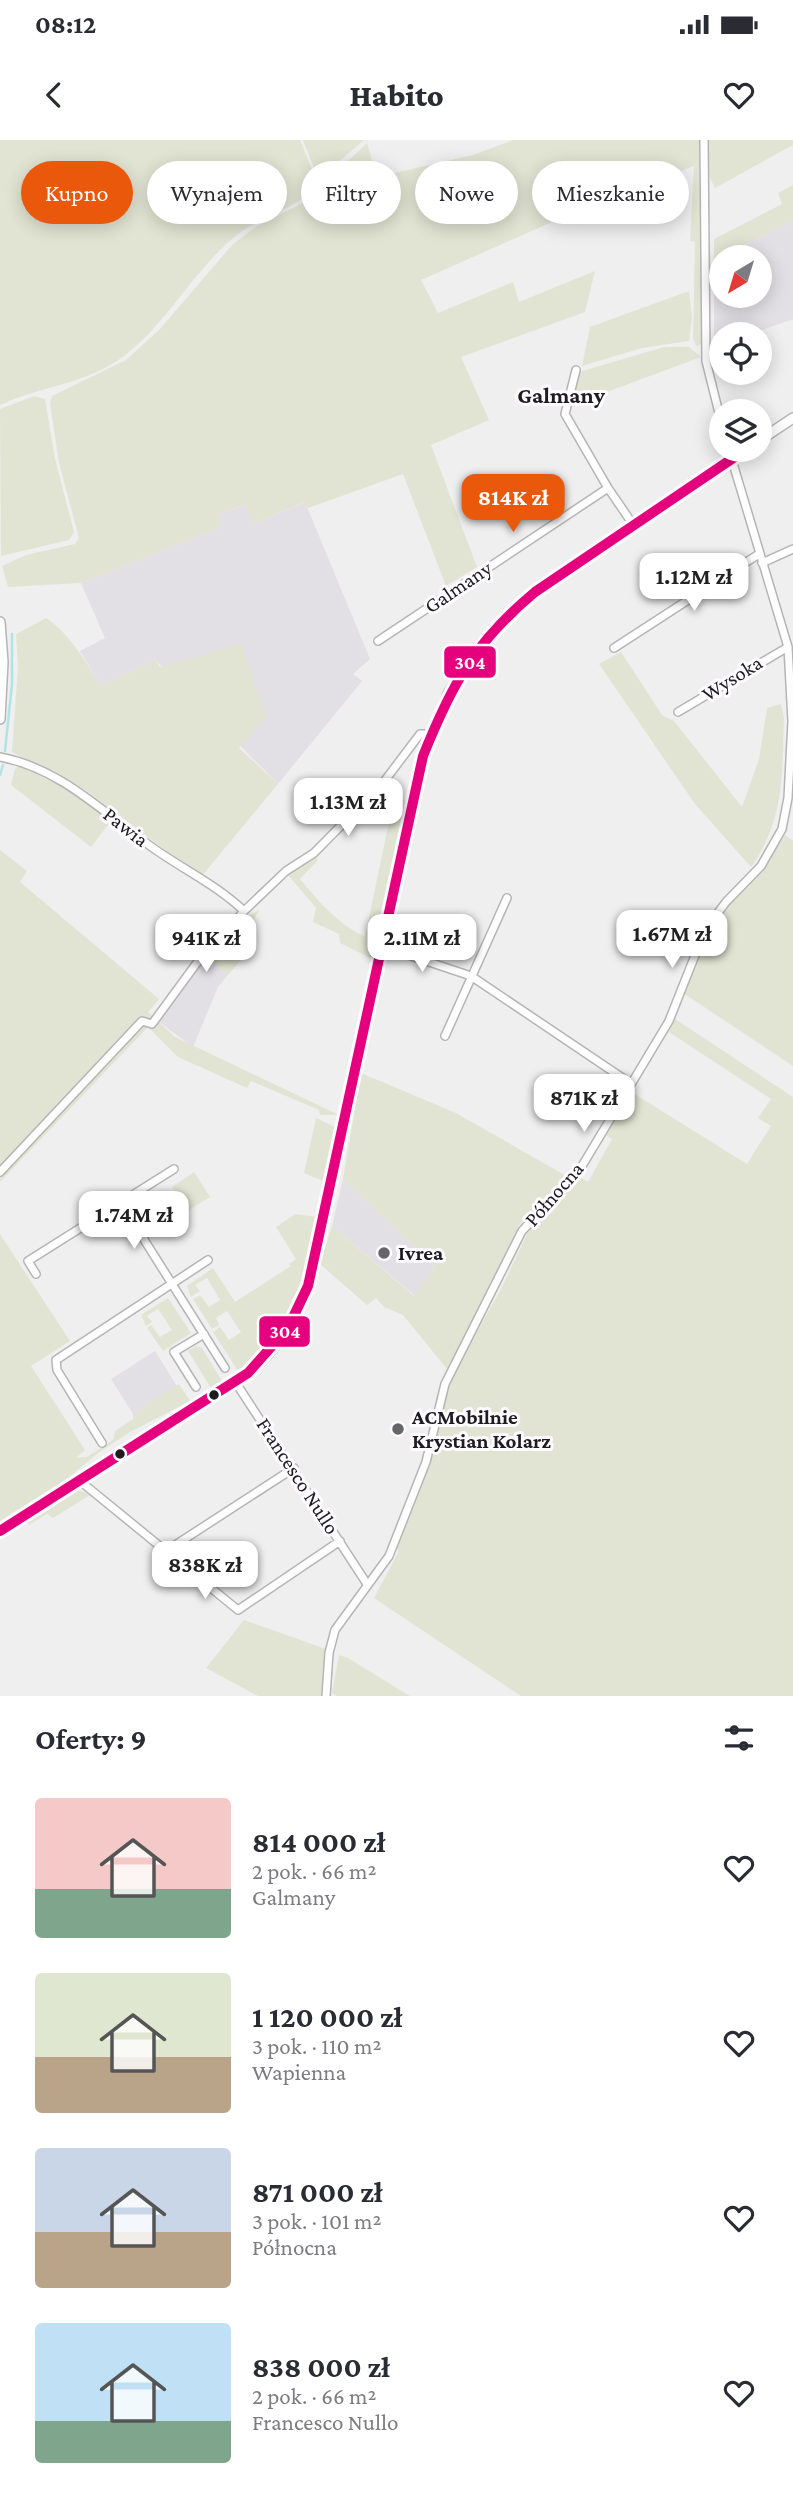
<!DOCTYPE html>
<html lang="pl">
<meta charset="utf-8">
<style>
body{margin:0;font-family:"Crimson Pro",serif;background:#f2f2f3;color:#2b2b33;height:100vh;display:flex;flex-direction:column;font-size:26px;white-space:nowrap}
*{box-sizing:border-box;margin:0}
p{font-size:23px;color:#7c7c81}
.icon{flex:none;width:38px;height:38px;fill:none;stroke:currentColor;stroke-width:2;stroke-linecap:round;stroke-linejoin:round}
.map{position:relative;height:1556px;overflow:hidden}
.details{display:flex;flex-direction:column;background:#fff;flex:1}
.details>*{flex:none}
.banner{position:absolute;left:21px;top:21px;width:752px;height:63px;display:flex;gap:14px}
.needle{width:46px;rotate:218deg}
.buttons{position:absolute;left:709px;top:105px;display:grid;gap:14px}
.buttons a{display:grid;place-items:center;width:63px;height:63px;border-radius:50%;background:#fff;box-shadow:0 4px 18px #0003;font-size:35px}
.price{position:absolute;translate:-50% -60px;padding:0 16px;border-radius:14px;background:#fff;color:#222;font-size:23px;line-height:46px;filter:drop-shadow(0 2px 4px #0008)}
.price::after{content:'';position:absolute;left:50%;top:42px;width:21px;height:16px;margin-left:-10px;background:inherit;clip-path:polygon(0 0,100% 0,50% 100%)}
.price.on{background:#ea580c;color:#fff}
ul{padding:0;list-style:none}
li{display:flex;align-items:center;gap:21px;height:175px;padding:0 35px}
li span{display:grid;place-items:center;flex:none;width:196px;height:140px;border-radius:7px;color:#555}
li>.icon{margin-inline-start:auto}
span .icon{width:84px;height:84px;fill:#fffc;stroke-width:1}
li b{font-size:30px}
h2{display:flex;justify-content:space-between;align-items:center;height:84px;padding:0 35px;font-size:30px}
.chip{padding:0 24px;border-radius:32px;background:#fff;box-shadow:0 4px 18px #0003;font-size:24px;line-height:63px}
.chip.on{background:#ea580c;color:#fff}
.status{display:flex;justify-content:space-between;align-items:center;height:49px;padding:0 35px;background:#fff;direction:ltr}
.status svg{height:19px;fill:currentColor}
header{display:flex;justify-content:space-between;align-items:center;height:91px;padding:0 35px;background:#fff;font-size:32px;font-weight:800}
.map>svg:first-child{display:block}
.built{fill:#e2dfe5;fill-rule:evenodd}
.green{fill:#e1e4d2}
.lines{fill:none;stroke-linecap:round;stroke-linejoin:round}
.stream{stroke:#b1e3e3;stroke-width:2.5}
.minor-casing{stroke:#b5b5b6;stroke-width:10}
.tertiary-casing{stroke:#b5b5b6;stroke-width:12}
.minor{stroke:#fdfdfd;stroke-width:7}
.tertiary{stroke:#fdfdfd;stroke-width:9}
.bus-1-casing{stroke:#fdfbff;stroke-width:16}
.bus-1{stroke:#e5007d;stroke-width:10}
.poi-dot{fill:#666668;stroke:#fdfbff;stroke-width:2.5}
.bus-dot{fill:#1d1c1e;stroke:#fdfbff;stroke-width:2.5}
.labels{text-anchor:middle;dominant-baseline:central;stroke-width:6;stroke-linejoin:round;paint-order:stroke}
.street-label{font-size:21px;fill:#1d1c1e;stroke:#fdfbff}
.poi-label{font-size:21px;font-weight:bold;fill:#1d1c1e;stroke:#fdfbff;text-anchor:start}
.neighbourhood-label{font-size:23px;font-weight:bold;fill:#1d1c1e;stroke:#fdfbff}
.line-badge{stroke:#fdfbff;stroke-width:2.5}
.badge-label{font-size:19px;text-anchor:middle;font-weight:bold;fill:#fff}
</style>
<div class="status"><b>08:12</b><svg viewBox="0 0 49 12"><path d="M0 12V9h3v3zM5 12V6h3v6zM10 12V3h3v9zM15 12V0h3v12zM26 1h20v11H26zM47 4h2v5h-2z"/></svg></div>
<header><svg class="icon" aria-label="back" viewBox="0 0 24 24"><path d="M15 5l-7 7 7 7"/></svg>Habito<svg class="icon" aria-label="heart" viewBox="0 0 24 24"><path d="M12 20l-8-8c-3-5 5-10 8-4 3-6 11-1 8 4z"/></svg></header>
<div class="map">
<svg width="793" height="1556" viewBox="0 0 793 1556">
<rect width="100%" height="100%" fill="#efeff0"/>
<path class="built" d="M 793,81 L 793,179 L 751,194 L 721,194 L 721,205 L 714,208 L 714,120 ZM 721,117 L 760,117 L 760,156 L 721,156 Z
M 305,362 L 370,519 L 353,534 L 362,541 L 358,546 L 278,644 L 155,520 L 101,546 L 80,511 L 105,498 L 81,443 L 222,387 L 217,375 L 247,364 L 253,384 Z
M 208,818 L 228,835 L 218,847 L 193,907 L 159,882 L 186,842 Z
M 343,1039 L 435,1127 L 415,1156 L 332,1086 Z
M 155,1211 L 177,1246 L 133,1274 L 111,1239 Z"/>
<path class="green" d="M 0,0 L 300,0 L 317,42 C 308,64 262,77 242,91 C 196,125 170,181 124,216 C 87,244 41,246 0,265 Z
M 303,0 L 364,0 L 321,37 L 315,31 Z
M 513,0 L 700,0 L 701,204 L 696,206 L 693,198 L 695,102 L 690,101 L 694,26 L 595,63 L 421,140 L 438,173 L 513,142 L 519,162 L 595,131 L 585,172 L 461,217 L 489,280 L 431,305 L 477,427 L 446,446 L 403,334 L 308,368 L 304,362 L 253,384 L 246,364 L 218,375 L 222,387 L 81,443 L 8,447 L 2,426 L 26,415 L 75,404 L 79,398 L 59,323 L 50,263 L 52,256 L 126,220 L 160,189 L 232,105 L 257,86 L 305,62 L 367,3 L 377,37 L 473,15 Z
M 708,0 L 793,0 L 793,5 L 715,48 L 709,36 Z
M 793,45 L 793,81 L 714,120 L 714,99 L 782,64 L 778,53 Z
M 689,151 L 692,177 L 689,201 L 642,208 L 582,226 L 590,187 Z
M 664,207 L 689,207 L 701,217 L 572,265 L 579,232 Z
M 34,256 L 45,259 L 55,319 L 74,392 L 69,400 L 1,416 L 0,269 Z
M 46,478 C 68,492 87,523 101,546 L 155,520 L 160,527 L 241,504 L 267,577 L 239,608 L 278,644 L 201,737 L 84,649 L 12,612 L 18,527 L 16,494 Z
M 621,512 L 662,575 L 674,581 L 742,667 L 759,619 L 767,568 L 781,564 L 784,577 C 782,634 785,679 751,727 L 695,664 L 599,524 Z
M 19,626 L 76,653 L 111,681 L 91,707 L 11,645 L 15,629 Z
M 385,650 L 399,652 L 407,665 L 372,819 L 340,803 L 339,794 L 313,782 L 316,768 L 288,735 L 315,716 L 318,720 L 300,739 C 320,763 337,783 365,797 L 391,672 L 379,664 L 370,664 Z
M 785,695 L 793,701 L 793,926 L 683,853 C 693,827 701,801 715,778 C 735,749 765,725 785,695 Z
M 0,710 L 27,731 L 20,742 L 159,859 L 148,872 L 175,897 L 339,975 L 320,975 L 319,970 L 251,941 L 247,948 L 178,917 L 148,887 L 0,1042 Z
M 260,769 L 245,793 L 248,812 L 228,835 L 208,818 L 240,781 Z
M 675,879 L 793,957 L 793,1556 L 521,1556 L 374,1458 L 398,1413 L 398,1401 L 430,1323 L 446,1254 L 458,1224 L 499,1153 L 531,1086 L 575,1040 L 580,1037 L 588,1042 L 612,999 L 606,995 L 633,953 L 747,1024 L 771,986 L 758,978 L 771,959 L 669,892 Z
M 361,933 L 456,973 L 568,1037 L 519,1085 L 494,1141 L 447,1229 L 403,1175 L 384,1167 L 376,1158 L 367,1165 L 320,1124 L 332,1086 L 414,1156 L 435,1127 L 343,1039 Z
M 316,978 L 337,988 L 325,1042 L 304,1033 Z
M 194,1032 L 210,1057 L 187,1071 L 172,1047 Z
M 295,1074 L 317,1077 C 303,1147 296,1184 238,1231 L 213,1192 L 220,1187 L 229,1200 L 241,1192 L 227,1171 L 216,1178 L 219,1185 L 212,1189 L 193,1159 L 200,1155 L 209,1167 L 220,1160 L 207,1138 L 195,1145 L 200,1151 L 191,1157 L 187,1146 L 213,1128 L 235,1162 L 291,1126 L 289,1124 L 296,1119 L 276,1087 Z
M 0,1094 L 70,1201 L 31,1226 L 85,1310 L 76,1318 L 87,1317 L 113,1300 L 115,1291 L 133,1279 L 133,1274 L 179,1244 L 190,1261 L 130,1292 L 98,1313 L 68,1338 L 0,1381 Z
M 168,1158 L 191,1193 L 163,1211 L 147,1188 L 151,1185 L 160,1197 L 172,1190 L 158,1169 L 147,1176 L 152,1182 L 146,1186 L 141,1175 Z
M 196,1206 L 202,1208 L 222,1241 L 211,1248 L 188,1211 Z
M 76,1349 L 90,1355 L 53,1378 L 47,1374 L 29,1385 L 26,1382 Z
M 244,1480 L 326,1509 L 321,1556 L 258,1556 L 206,1528 Z
M 339,1515 L 348,1518 L 410,1556 L 337,1556 L 332,1553 Z"/>
<g class="lines">
<path class="stream" d="M 5,611 L 12,544 L 12,494
M 0,635 L 3,625"/>
<g class="minor-casing">
<path id="minor" d="M 704,0 L 706,221 L 721,281
M 576,230 L 565,274 L 608,348
M 762,423 L 793,409
M 378,501 L 608,348 L 634,386
M 614,508 L 759,414
M 678,572 L 788,507
M 0,617 C 63,629 105,675 156,710 C 186,731 218,746 244,771
M 381,806 L 471,836 L 630,943
M 445,896 L 507,758
M 0,1032 L 142,881 L 152,884 L 196,824 L 244,771 L 286,731 L 314,713 L 383,643 L 420,594 L 429,594
M 121,1063 L 225,1228
M 36,1134 L 28,1121 L 174,1029
M 236,1243 L 367,1444
M 196,1247 L 174,1212 L 204,1194
M 102,1303 L 57,1230 L 56,1220 L 208,1120
M 80,1341 L 238,1470 L 340,1401
M 166,1411 L 294,1328
M 326,1556 L 329,1513 L 335,1490 L 389,1416 L 426,1322 L 445,1244 L 522,1091 L 579,1031 L 669,881 L 705,790 L 726,762 L 761,726 L 782,689 L 788,658 L 792,581 L 788,507 L 729,310"/>
</g>
<g class="tertiary-casing">
<path id="tertiary" d="M 760,300 L 793,278
M 0,482 L 3,522 L 0,579
M 0,1391 L 236,1243 C 270,1218 294,1186 308,1146 L 423,616 L 449,552 L 478,507 L 506,476 L 535,452 L 745,310"/>
</g>
<use href="#minor" class="minor"/>
<use href="#tertiary" class="tertiary"/>
<g class="bus-1-casing">
<path id="bus-1" d="M 0,1391 L 248,1233 L 288,1188 L 308,1146 L 423,616 C 452,544 474,503 535,452 L 745,310"/>
</g>
<use href="#bus-1" class="bus-1"/>
</g>
<g class="poi-dot">
<circle cx="384" cy="1113" r="7"/>
<circle cx="398" cy="1289" r="7"/>
</g>
<g class="bus-dot">
<circle cx="214" cy="1255" r="6"/>
<circle cx="120" cy="1314" r="6"/>
</g>
<g class="labels">
<g class="street-label">
<text transform="translate(458 447) rotate(-34)">Galmany</text>
<text transform="translate(732 538) rotate(-32)">Wysoka</text>
<text transform="translate(126 687) rotate(38)">Pawia</text>
<text transform="translate(554 1054) rotate(-49)">Północna</text>
<text transform="translate(298 1336) rotate(57)">Francesco Nullo</text>
</g>
<g class="poi-label">
<text x="398" y="1113">Ivrea</text>
<text x="412" y="1277">ACMobilnie<tspan x="412" dy="24">Krystian Kolarz</tspan></text>
</g>
<g class="neighbourhood-label">
<text x="561" y="255">Galmany</text>
</g>
</g>
<g class="line-badge">
<rect x="443" y="505" width="54" height="34" rx="7" fill="#e5007d"/>
<rect x="258" y="1175" width="53" height="33" rx="7" fill="#e5007d"/>
</g>
<g class="badge-label">
<text x="470" y="529">304</text>
<text x="285" y="1198">304</text>
</g>
</svg>
<div class="buttons">
<a><svg class="needle" viewBox="-14 -14 28 28"><path d="M0-13l5 13h-10z" fill="#e53935"/><path d="M0 13l5-13h-10z" fill="#7c7c81"/></svg></a>
<a><svg class="icon" aria-label="locate" viewBox="0 0 24 24"><circle cx="12" cy="12" r="6"/><path d="M12 2v4M12 18v4M2 12h4M18 12h4"/></svg></a>
<a><svg class="icon" aria-label="layers" viewBox="0 0 24 24"><path d="M12 4l9 5-9 5-9-5zM3 14l9 5 9-5"/></svg></a>
</div>
<b class="price on" style="left:513px;top:394px">814K zł</b>
<b class="price" style="left:694px;top:473px">1.12M zł</b>
<b class="price" style="left:348px;top:698px">1.13M zł</b>
<b class="price" style="left:672px;top:830px">1.67M zł</b>
<b class="price" style="left:206px;top:834px">941K zł</b>
<b class="price" style="left:422px;top:834px">2.11M zł</b>
<b class="price" style="left:584px;top:994px">871K zł</b>
<b class="price" style="left:134px;top:1111px">1.74M zł</b>
<b class="price" style="left:205px;top:1461px">838K zł</b>
<div class="banner">
<a class="chip on">Kupno</a>
<a class="chip">Wynajem</a>
<a class="chip">Filtry</a>
<a class="chip">Nowe</a>
<a class="chip">Mieszkanie</a>
</div>
</div>
<section class="details">
<h2>Oferty: 9<svg class="icon" aria-label="filters" viewBox="0 0 24 24"><path d="M4 7h16M4 17h16"/><circle cx="9" cy="7" r="2"/><circle cx="15" cy="17" r="2"/></svg></h2>
<ul>
<li><span style="background:linear-gradient(#f6c9c9 65%,#7fa58c 0)"><svg class="icon" aria-label="home" viewBox="0 0 24 24"><path d="M3 11l9-7 9 7M6 9v11h12V9"/></svg></span><div><b>814 000 zł</b><p>2 pok. · 66 m²</p><p>Galmany</p></div><svg class="icon" aria-label="heart" viewBox="0 0 24 24"><path d="M12 20l-8-8c-3-5 5-10 8-4 3-6 11-1 8 4z"/></svg></li>
<li><span style="background:linear-gradient(#dfe7d0 60%,#b9a48a 0)"><svg class="icon" aria-label="home" viewBox="0 0 24 24"><path d="M3 11l9-7 9 7M6 9v11h12V9"/></svg></span><div><b>1 120 000 zł</b><p>3 pok. · 110 m²</p><p>Wapienna</p></div><svg class="icon" aria-label="heart" viewBox="0 0 24 24"><path d="M12 20l-8-8c-3-5 5-10 8-4 3-6 11-1 8 4z"/></svg></li>
<li><span style="background:linear-gradient(#c9d6e8 60%,#b9a48a 0)"><svg class="icon" aria-label="home" viewBox="0 0 24 24"><path d="M3 11l9-7 9 7M6 9v11h12V9"/></svg></span><div><b>871 000 zł</b><p>3 pok. · 101 m²</p><p>Północna</p></div><svg class="icon" aria-label="heart" viewBox="0 0 24 24"><path d="M12 20l-8-8c-3-5 5-10 8-4 3-6 11-1 8 4z"/></svg></li>
<li><span style="background:linear-gradient(#bfe0f5 70%,#7fa58c 0)"><svg class="icon" aria-label="home" viewBox="0 0 24 24"><path d="M3 11l9-7 9 7M6 9v11h12V9"/></svg></span><div><b>838 000 zł</b><p>2 pok. · 66 m²</p><p>Francesco Nullo</p></div><svg class="icon" aria-label="heart" viewBox="0 0 24 24"><path d="M12 20l-8-8c-3-5 5-10 8-4 3-6 11-1 8 4z"/></svg></li>
</ul>
</section>
